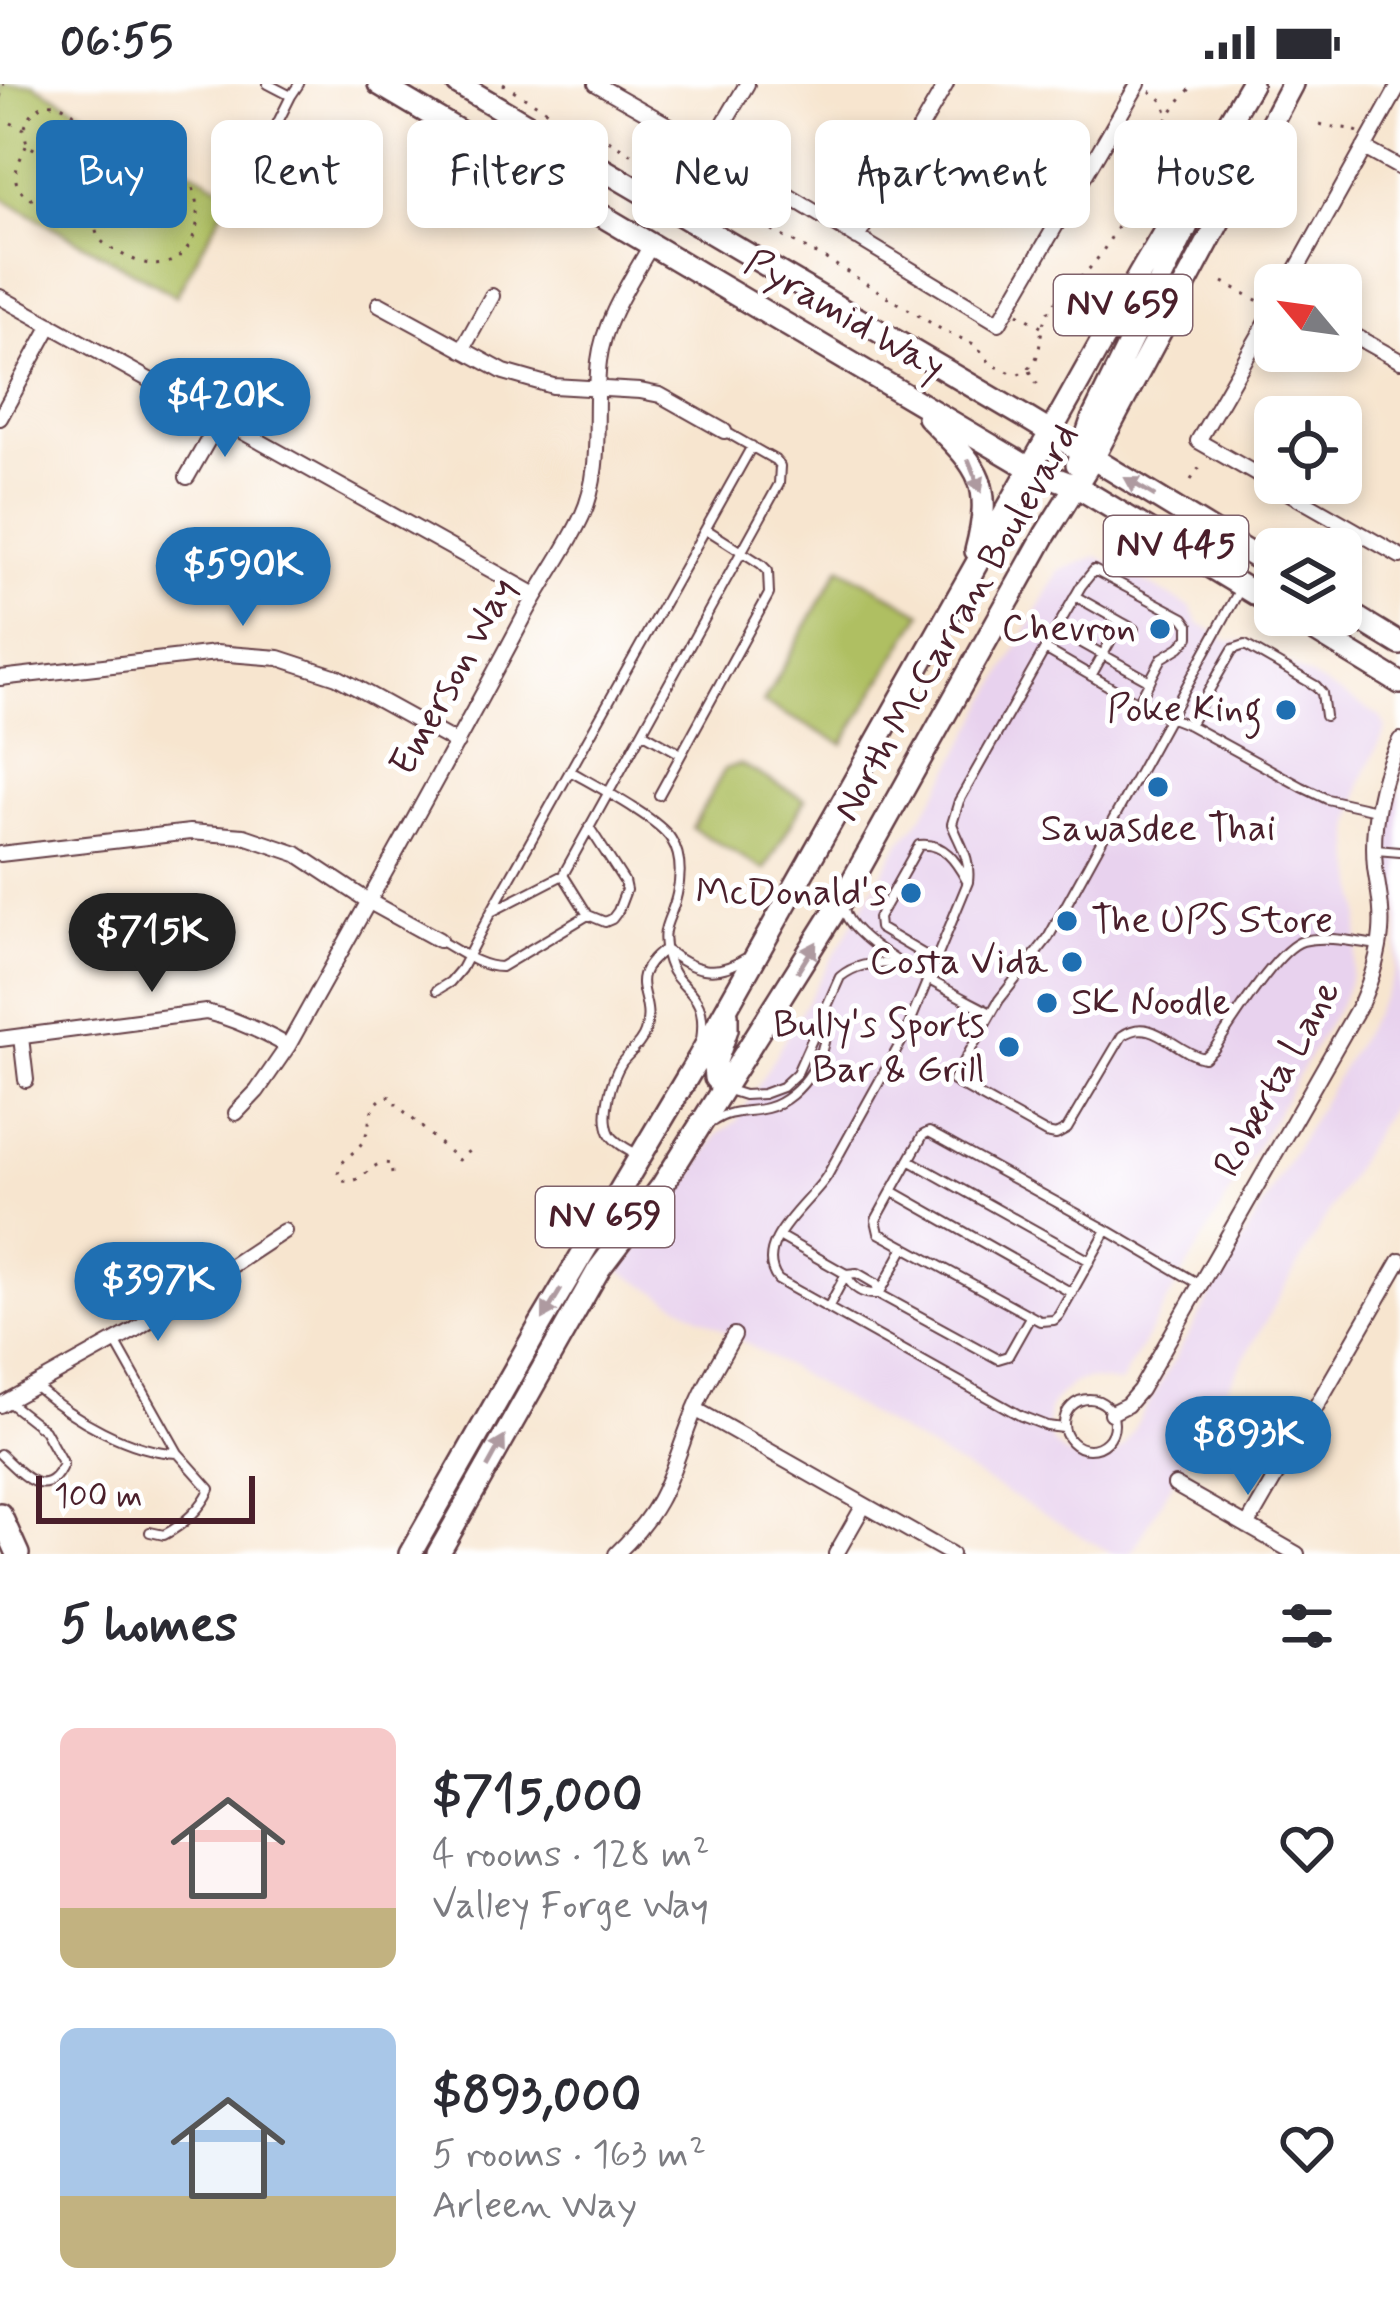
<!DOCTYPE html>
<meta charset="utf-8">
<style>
body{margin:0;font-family:Mynerve,sans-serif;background:#f7f7f7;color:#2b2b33;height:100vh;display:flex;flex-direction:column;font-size:45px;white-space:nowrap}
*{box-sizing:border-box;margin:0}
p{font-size:39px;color:#7c7c81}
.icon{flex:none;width:66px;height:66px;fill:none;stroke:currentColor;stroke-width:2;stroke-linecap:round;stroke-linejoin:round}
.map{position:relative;height:1470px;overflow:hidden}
.drawer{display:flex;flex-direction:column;background:#fff;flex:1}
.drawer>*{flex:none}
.hud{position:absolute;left:36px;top:36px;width:1329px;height:108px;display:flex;gap:24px}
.needle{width:78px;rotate:299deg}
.tools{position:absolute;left:1254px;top:180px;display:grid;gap:24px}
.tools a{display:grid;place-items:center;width:108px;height:108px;border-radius:18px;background:#fff;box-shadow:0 6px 18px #0003;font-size:60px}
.scale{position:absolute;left:36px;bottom:30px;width:219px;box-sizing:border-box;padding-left:12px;border:6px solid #4a1f2b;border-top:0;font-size:33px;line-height:42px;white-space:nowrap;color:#4a1f2b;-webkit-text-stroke:9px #fff;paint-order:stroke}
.price{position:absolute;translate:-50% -102px;padding:0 27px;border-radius:42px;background:#1f6fb2;color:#fff;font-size:39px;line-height:78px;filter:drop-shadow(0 3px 6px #0008)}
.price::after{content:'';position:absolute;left:50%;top:72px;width:36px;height:27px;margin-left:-18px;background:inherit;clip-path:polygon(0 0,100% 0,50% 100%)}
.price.on{background:#222;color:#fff}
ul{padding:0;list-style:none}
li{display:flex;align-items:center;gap:36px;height:300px;padding:0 60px}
li span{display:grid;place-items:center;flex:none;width:336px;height:240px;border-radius:18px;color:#555}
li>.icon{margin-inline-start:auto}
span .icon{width:144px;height:144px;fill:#fffc;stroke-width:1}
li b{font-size:51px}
h2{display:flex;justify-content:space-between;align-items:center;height:144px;padding:0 60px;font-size:51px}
.chip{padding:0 42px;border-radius:18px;background:#fff;box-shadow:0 6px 18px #0003;font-size:42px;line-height:108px}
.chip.on{background:#1f6fb2;color:#fff}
.status{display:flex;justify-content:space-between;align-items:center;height:84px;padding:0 60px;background:#fff;direction:ltr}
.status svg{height:33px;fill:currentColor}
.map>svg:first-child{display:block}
.built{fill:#e8d2ee}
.green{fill:#afbf62;stroke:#7c6f46;stroke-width:3}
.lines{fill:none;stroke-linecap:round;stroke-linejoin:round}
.lane-casing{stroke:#643d44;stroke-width:12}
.street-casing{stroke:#643d44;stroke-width:18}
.secondary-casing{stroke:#643d44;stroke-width:26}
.primary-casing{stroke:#643d44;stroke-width:26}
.path{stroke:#643d44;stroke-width:3;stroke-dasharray:3 9;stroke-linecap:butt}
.lane{stroke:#fff;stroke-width:8}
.street{stroke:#fff;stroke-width:14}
.secondary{stroke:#fff;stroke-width:21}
.primary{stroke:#fff;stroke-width:21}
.oneway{fill:#ae9aa0}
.poi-dot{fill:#1f6fb2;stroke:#fff;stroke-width:4.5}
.labels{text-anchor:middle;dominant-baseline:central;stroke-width:10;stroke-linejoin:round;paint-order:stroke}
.shield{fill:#fff;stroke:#80626b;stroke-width:3}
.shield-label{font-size:36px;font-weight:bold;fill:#4a1f2b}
.street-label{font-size:39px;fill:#4a1f2b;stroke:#fff}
.poi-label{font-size:39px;fill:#4a1f2b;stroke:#fff;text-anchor:end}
</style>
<div class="status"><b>06:55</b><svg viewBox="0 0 49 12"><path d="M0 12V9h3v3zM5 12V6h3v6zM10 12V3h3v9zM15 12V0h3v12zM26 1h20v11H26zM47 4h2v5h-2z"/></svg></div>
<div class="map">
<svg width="1400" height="1470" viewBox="0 0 1400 1470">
<rect width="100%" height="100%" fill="#fff"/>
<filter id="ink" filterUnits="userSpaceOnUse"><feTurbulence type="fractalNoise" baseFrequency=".00833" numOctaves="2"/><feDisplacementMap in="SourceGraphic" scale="24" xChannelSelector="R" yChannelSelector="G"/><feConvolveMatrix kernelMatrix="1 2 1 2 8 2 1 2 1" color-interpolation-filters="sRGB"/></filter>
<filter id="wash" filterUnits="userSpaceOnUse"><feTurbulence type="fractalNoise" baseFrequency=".004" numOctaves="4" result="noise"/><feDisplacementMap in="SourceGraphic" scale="48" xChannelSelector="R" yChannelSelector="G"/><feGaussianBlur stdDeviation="2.7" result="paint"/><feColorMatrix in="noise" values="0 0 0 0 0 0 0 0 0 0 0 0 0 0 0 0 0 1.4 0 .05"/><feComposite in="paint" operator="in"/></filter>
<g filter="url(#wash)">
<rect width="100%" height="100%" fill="#f7e5cf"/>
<path class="built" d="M 1097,472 L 1190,523 L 1199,539 L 1230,558 L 1247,557 L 1380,632 L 1386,644 L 1361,699 L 1352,740 L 1352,766 L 1361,828 L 1357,864 L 1350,895 L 1341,918 L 1120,1299 L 1088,1295 L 1073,1299 L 1058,1312 L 1049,1326 L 1047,1345 L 1053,1359 L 1063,1369 L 1082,1378 L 1097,1380 L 1113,1373 L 1124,1362 L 1388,905 L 1395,886 L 1398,860 L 1398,825 L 1389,764 L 1391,736 L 1400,702 L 1400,1005 L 1131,1470 L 1113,1470 L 620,1187 L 678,1114 L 718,1050 L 737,1037 L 901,757 L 916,741 L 941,703 L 1059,487 Z"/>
<path class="green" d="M 0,0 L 33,0 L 232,109 L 176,212 L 0,113 Z
M 840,483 L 922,529 L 843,660 L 763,619 Z
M 740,680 L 805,715 L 765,786 L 692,744 L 725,685 Z"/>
</g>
<g filter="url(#ink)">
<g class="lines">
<g class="lane-casing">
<path id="lane" d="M 268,0 L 291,12 L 299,0
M 291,12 L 269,56 L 320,85
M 1240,505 L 1048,854 L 999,916 L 953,997 L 1046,1049 L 1056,1051 L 1067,1045 L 1122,952 C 1152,930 1174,968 1204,974 L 1214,965 C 1231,941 1277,864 1303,857 C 1325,851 1355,858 1378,861
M 1075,512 L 1121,538 L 1091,592
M 1121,538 L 1134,545
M 1057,545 L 1150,597
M 1045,565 L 1081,502 L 1094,486 L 1184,534 L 1189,541 L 1189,553 L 1180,563 L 1162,574 L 1138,619
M 1189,641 L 1233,565 L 1245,561 L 1316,602 L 1322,609 L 1325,632
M 642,648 L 681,670
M 570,687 C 594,701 658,734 671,755 C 682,772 681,792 677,810 C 671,838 659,841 667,873 C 676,910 709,902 701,956
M 659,711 L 769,510 L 768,487 L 761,480 L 706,445
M 1376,766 L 1400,768
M 563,791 L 779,400 L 780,382 L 775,376 L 726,348
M 844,825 C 850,860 958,911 991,929
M 491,828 L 752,362
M 588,831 L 605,838 L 612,835 L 618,827 L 626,806 L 624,797 L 589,743
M 666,866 C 692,886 715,894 744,875
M 935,877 L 879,844 L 878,834 L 919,761 C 944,758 956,777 967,797
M 437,906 L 450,898 L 461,885 L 491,828 L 563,791 L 588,831 L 501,883 C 479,883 459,867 440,857
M 728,1006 L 744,1011 L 763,1010 L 782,1003 L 797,989 L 840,893 C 858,878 875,880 898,879
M 712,1038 C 730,1025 747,1029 767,1024 C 802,1015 833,966 824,931
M 640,1072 C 630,1066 616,1060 610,1050 C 601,1031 611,995 622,978 C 630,968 641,961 645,948 C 657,909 620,899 665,865
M 909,1076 L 1090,1177
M 892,1107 L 1072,1209
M 1107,1146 L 1059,1231 L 1054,1236 L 1040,1237 L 879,1149 L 876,1136 L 923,1051 L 929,1048 L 1107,1146 L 1199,1200
M 779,1152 L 846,1190 L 828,1224
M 905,1163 L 879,1210 L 998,1275 L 1008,1272 L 1030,1233
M 857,1189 L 876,1200 L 879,1210 C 864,1211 852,1205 846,1190 Z
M 115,1257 L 178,1369
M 36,1303 C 71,1333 131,1369 178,1369 L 210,1405 C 202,1424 183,1441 164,1451 L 150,1448
M1064 1340a25 25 0 1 1 50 0a25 25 0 1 1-50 0Z
M 1063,1344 L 1047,1342 L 1021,1332 L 778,1196 C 751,1160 809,1120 827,1092 L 905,951 L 968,798 C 971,774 960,761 952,740 L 959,717 L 1045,565 L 1150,626 L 1189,641 L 1302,703 L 1327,715 L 1376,726
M 0,1370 C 21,1389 45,1420 63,1380 L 44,1346 L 7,1317"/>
</g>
<g class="street-casing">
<path id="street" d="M 596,0 L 709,64 L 999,239 L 1138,0
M 1364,64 L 1400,84
M 673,126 L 747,0
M 857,154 L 946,0
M 1288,201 L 1400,0
M 0,213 L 536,511
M 379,220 L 504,288 L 553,302 L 640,307 L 660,311 L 724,347
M 1275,224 L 1198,357 L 1400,472
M 1341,244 L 1400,277
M 462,266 L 492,212
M 0,334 L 51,241
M 187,393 L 220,335
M 0,594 L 216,569 L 279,574 L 337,593 L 457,659
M 0,770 L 190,748 L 244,752 L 297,770 L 368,817 L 439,856
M 21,953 L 26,996
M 0,955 L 206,928 C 236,935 261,947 288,962
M 236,1029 L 257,1007 L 288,962 C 367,820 447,679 523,535 C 541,500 566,467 582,432 C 604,385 593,327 599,277 C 604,235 631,197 651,161
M 0,1321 L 133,1247 L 284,1147
M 695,1325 L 951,1470
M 1111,1329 L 1127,1321 L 1140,1306 L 1361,919 C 1371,896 1379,873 1381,848 C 1383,825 1378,805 1375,783 C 1371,741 1380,694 1400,656
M 1175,1401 L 1297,1470
M 1247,1442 L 1400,1177
M 616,1470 C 668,1420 669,1391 694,1328 C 704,1301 720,1276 734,1251
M 836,1470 L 864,1421"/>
</g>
<g class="secondary-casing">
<path id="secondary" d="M 0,1430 L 18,1470"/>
</g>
<g class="primary-casing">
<path id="primary" d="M 379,0 L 1031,385 L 1076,402 L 1275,522
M 458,0 L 1025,333 L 1275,485
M 928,333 C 976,382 995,394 976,467
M 1077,380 L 1092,336 L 1187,142 L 1193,113
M 1341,524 L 1400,560
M 1289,531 L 1400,599
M 724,1004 L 715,994 L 714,983 L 727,945 L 727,930
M 410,1470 L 540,1241 L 698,975 L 1139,191 L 1251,0
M 438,1470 L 599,1185 L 662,1102 L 844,812 L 1045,451 L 1093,374 L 1292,0"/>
</g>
<path class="path" d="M 503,0 L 559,34 L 589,44 L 673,96
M 1150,7 L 1164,18 L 1168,32
M 0,13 L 4,0
M 0,34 L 24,45 L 27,61 L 112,108
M 1320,40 C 1334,45 1345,42 1358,48
M 25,43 C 32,21 53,12 72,28 C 86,41 71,32 86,43 C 101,52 117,59 132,68
M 26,62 C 22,72 12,88 17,100 C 25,123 75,127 96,132
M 133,68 C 150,75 172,81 185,93 C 209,116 199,173 163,180 C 149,183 130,175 118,168 C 105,161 96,156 95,141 Z
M 696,111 L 734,127 L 826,175 L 944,247 L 976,261 L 991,280 L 1016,291 C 1049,279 1034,253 1048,228 C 1058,212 1074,201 1087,187 C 1095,179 1103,167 1109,157 C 1140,106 1151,41 1195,0
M 705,113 L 719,84
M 1223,198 L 1264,220
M 1018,229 L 1041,243
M 1030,287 L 1041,307
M 1191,396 L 1203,378
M 392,1090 L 391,1080 C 368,1075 368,1100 343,1097 L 338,1089 C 344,1070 354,1072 363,1057 C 374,1038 363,1028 385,1012 L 394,1013 L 396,1020 L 458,1076 L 469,1067"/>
<use href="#lane" class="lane"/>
<use href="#street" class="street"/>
<use href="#secondary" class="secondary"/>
<use href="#primary" class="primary"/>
</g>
<defs><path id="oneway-solid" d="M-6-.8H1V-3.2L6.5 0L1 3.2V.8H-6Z" transform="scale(3)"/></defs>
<g class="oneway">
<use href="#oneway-solid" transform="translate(975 392) rotate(68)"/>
<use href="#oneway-solid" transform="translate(1140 403) rotate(-149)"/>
<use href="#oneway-solid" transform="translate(807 873) rotate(-58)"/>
<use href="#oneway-solid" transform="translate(552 1220) rotate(121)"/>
<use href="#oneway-solid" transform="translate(496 1368) rotate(-61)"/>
</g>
</g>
<g class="poi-dot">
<circle cx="1160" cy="545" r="12"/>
<circle cx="1286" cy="626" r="12"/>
<circle cx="1158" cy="703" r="12"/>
<circle cx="911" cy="809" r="12"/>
<circle cx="1067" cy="837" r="12"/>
<circle cx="1072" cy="878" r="12"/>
<circle cx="1047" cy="919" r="12"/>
<circle cx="1009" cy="963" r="12"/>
</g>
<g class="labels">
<g class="shield">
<rect x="1054" y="191" width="138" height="60" rx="9"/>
<rect x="1104" y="432" width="144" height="60" rx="9"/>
<rect x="536" y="1103" width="138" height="60" rx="9"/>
</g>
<g class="shield-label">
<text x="1123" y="221">NV 659</text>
<text x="1176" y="462">NV 445</text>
<text x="605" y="1133">NV 659</text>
</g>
<g class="street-label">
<text transform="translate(844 232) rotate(30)">Pyramid Way</text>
<text transform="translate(957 539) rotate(-60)">North McCarran Boulevard</text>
<text transform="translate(454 593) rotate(-61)">Emerson Way</text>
<text transform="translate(1278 995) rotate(-61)">Roberta Lane</text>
</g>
<g class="poi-label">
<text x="1136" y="545">Chevron</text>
<text x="1262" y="626">Poke King</text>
<text x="1158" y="745" text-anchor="middle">Sawasdee Thai</text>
<text x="887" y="809">McDonald's</text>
<text x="1091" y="837" text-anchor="start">The UPS Store</text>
<text x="1048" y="878">Costa Vida</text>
<text x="1071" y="919" text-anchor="start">SK Noodle</text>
<text x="985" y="941">Bully's Sports<tspan x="985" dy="45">Bar &amp; Grill</tspan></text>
</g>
</g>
</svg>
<div class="tools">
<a><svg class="needle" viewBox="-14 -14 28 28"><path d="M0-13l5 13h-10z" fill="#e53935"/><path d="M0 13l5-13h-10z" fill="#7c7c81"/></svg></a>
<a><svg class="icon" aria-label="locate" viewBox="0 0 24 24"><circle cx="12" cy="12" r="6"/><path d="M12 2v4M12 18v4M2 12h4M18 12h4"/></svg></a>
<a><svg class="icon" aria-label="layers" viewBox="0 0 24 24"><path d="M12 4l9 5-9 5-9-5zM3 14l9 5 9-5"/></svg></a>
</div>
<div class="scale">100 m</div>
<b class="price" style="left:225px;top:376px">$420K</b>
<b class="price" style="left:243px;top:545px">$590K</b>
<b class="price on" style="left:152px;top:911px">$715K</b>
<b class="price" style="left:158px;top:1260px">$397K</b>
<b class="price" style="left:1248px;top:1414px">$893K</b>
<div class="hud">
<a class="chip on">Buy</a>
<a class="chip">Rent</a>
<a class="chip">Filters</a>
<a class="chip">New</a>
<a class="chip">Apartment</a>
<a class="chip">House</a>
</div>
</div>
<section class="drawer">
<h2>5 homes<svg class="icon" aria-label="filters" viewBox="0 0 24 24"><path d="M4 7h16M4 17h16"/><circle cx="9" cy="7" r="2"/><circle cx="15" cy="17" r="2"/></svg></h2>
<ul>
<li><span style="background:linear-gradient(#f6c9c9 75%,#c2b280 0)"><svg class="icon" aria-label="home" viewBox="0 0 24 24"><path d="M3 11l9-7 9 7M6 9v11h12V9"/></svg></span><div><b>$715,000</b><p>4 rooms · 128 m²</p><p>Valley Forge Way</p></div><svg class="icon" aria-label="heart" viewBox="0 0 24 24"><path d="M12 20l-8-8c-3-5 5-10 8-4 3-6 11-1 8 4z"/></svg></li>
<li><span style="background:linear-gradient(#a9c7e8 70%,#c2b280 0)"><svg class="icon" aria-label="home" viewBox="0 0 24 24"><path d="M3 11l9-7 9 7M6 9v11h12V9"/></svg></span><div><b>$893,000</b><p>5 rooms · 163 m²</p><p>Arleen Way</p></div><svg class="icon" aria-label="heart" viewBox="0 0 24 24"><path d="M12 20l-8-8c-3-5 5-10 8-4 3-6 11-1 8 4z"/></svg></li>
</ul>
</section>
